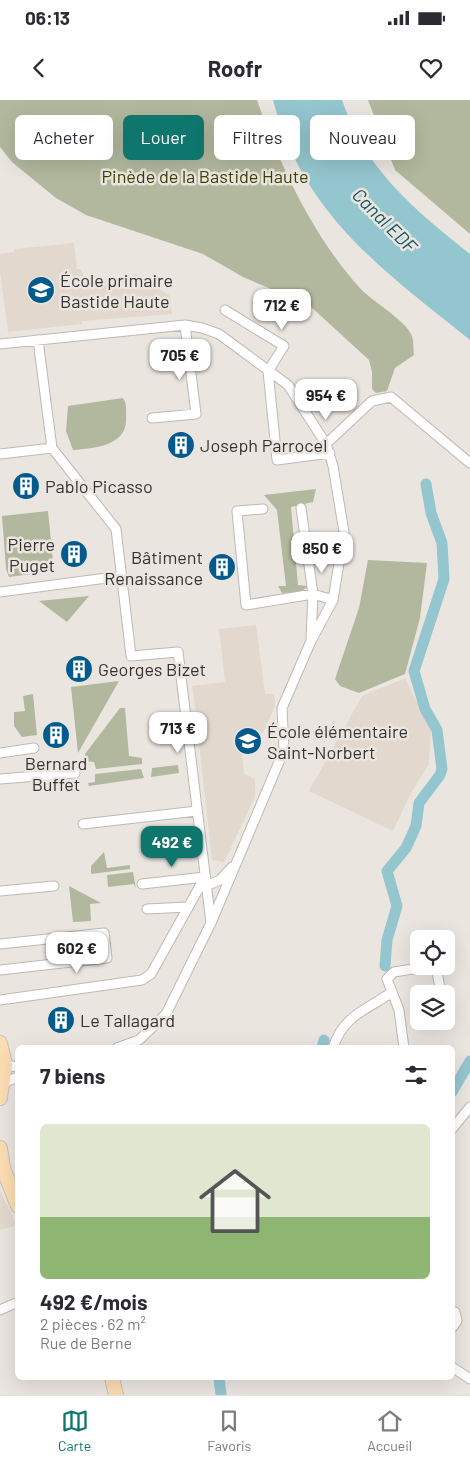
<!DOCTYPE html>
<html lang="fr">
<meta charset="utf-8">
<style>
body{margin:0;font-family:Barlow,sans-serif;background:#f7f7f7;color:#2b2b33;height:100vh;display:flex;flex-direction:column;font-size:19px;white-space:nowrap}
*{box-sizing:border-box;margin:0}
p{font-size:16px;color:#7c7c81}
.icon{flex:none;width:28px;height:28px;fill:none;stroke:currentColor;stroke-width:2;stroke-linecap:round;stroke-linejoin:round}
.map{position:relative;flex:1;overflow:hidden}
.panel{position:absolute;left:15px;top:945px;width:440px;height:335px;display:flex;flex-direction:column;background:#fff;border-radius:8px;box-shadow:0 5px 20px #0002}
.panel>*{flex:none}
.banner{position:absolute;left:15px;top:15px;width:440px;height:45px;display:flex;gap:10px}
.buttons{position:absolute;left:410px;top:830px;display:grid;gap:10px}
.buttons a{display:grid;place-items:center;width:45px;height:45px;border-radius:8px;background:#fff;box-shadow:0 5px 20px #0002;font-size:25px}
.price{position:absolute;translate:-50% -42px;padding:0 11px;border-radius:10px;background:#fff;color:#222;font-size:16px;line-height:32px;filter:drop-shadow(0 1px 2px #0008)}
.price::after{content:'';position:absolute;left:50%;top:30px;width:15px;height:11px;margin-left:-8px;background:inherit;clip-path:polygon(0 0,100% 0,50% 100%)}
.price.active{background:#0f766e;color:#fff}
ul{padding:0;list-style:none}
li{display:grid;align-content:center;gap:10px;height:265px;padding:0 25px}
li+li{border-top:1px solid #e1e1e2}
li span{display:grid;place-items:center;height:155px;border-radius:8px;color:#555}
li>.icon{margin-inline-start:auto}
span .icon{width:90px;height:90px;fill:#fffc;stroke-width:1}
li b{font-size:21px}
h2{display:flex;justify-content:space-between;align-items:center;height:60px;padding:0 25px;font-size:21px}
.pill{padding:0 18px;border-radius:8px;background:#fff;box-shadow:0 5px 20px #0002;font-size:18px;line-height:45px}
.pill.active{background:#0f766e;color:#fff}
.status{display:flex;justify-content:space-between;align-items:center;height:35px;padding:0 25px;background:#fff;direction:ltr}
.status svg{height:14px;fill:currentColor}
header{display:flex;justify-content:space-between;align-items:center;height:65px;padding:0 25px;background:#fff;font-size:22px;font-weight:700}
.tabs{display:flex;justify-content:space-around;align-items:center;height:70px;border-top:1px solid #e1e1e2;background:#fff;font-size:14px;color:#7c7c81}
.tabs a{display:grid;justify-items:center;gap:2px}
.tabs .active{color:#0f766e}
.map>svg:first-child{display:block}
.built{fill:#e3d8ce}
.green{fill:#b2b89d}
.water{fill:#94c6cf}
.lines{fill:none;stroke-linecap:round;stroke-linejoin:round}
.canal{stroke:#94c6cf;stroke-width:11}
.street-casing{stroke:#beb9b4;stroke-width:11}
.primary-casing{stroke:#c2c2c1;stroke-width:16}
.street{stroke:#fff;stroke-width:9}
.primary{stroke:#fcdcb1;stroke-width:14}
.labels{text-anchor:middle;dominant-baseline:central;stroke-width:5;stroke-linejoin:round;paint-order:stroke}
.park-label{font-size:18px;fill:#3b4300;stroke:#ebe5e0}
.poi-label{font-size:18px;fill:#353331;stroke:#ebe5e0;text-anchor:start}
.water-label{font-size:19px;font-style:italic;fill:#0f5560;stroke:#ebe5e0}
</style>
<div class="status"><b>06:13</b><svg viewBox="0 0 49 12"><path d="M0 12V9h3v3zM5 12V6h3v6zM10 12V3h3v9zM15 12V0h3v12zM26 1h20v11H26zM47 4h2v5h-2z"/></svg></div>
<header><svg class="icon" aria-label="back" viewBox="0 0 24 24"><path d="M15 5l-7 7 7 7"/></svg>Roofr<svg class="icon" aria-label="heart" viewBox="0 0 24 24"><path d="M12 20l-8-8c-3-5 5-10 8-4 3-6 11-1 8 4z"/></svg></header>
<div class="map">
<svg width="470" height="1295" viewBox="0 0 470 1295">
<rect width="100%" height="100%" fill="#ebe5e0"/>
<path class="built" d="M 74,143 L 77,169 L 81,169 L 86,182 L 133,178 L 133,174 L 136,174 L 170,196 L 172,214 L 82,221 L 82,224 L 8,232 L 0,172 L 0,154 L 14,152 L 14,149 Z
M 256,525 L 265,594 L 274,594 L 275,606 L 263,633 L 252,635 L 252,643 L 241,645 L 244,674 L 255,679 L 255,697 L 224,762 L 212,760 L 199,644 L 201,643 L 192,586 L 225,582 L 219,529 Z
M 405,578 L 431,630 L 429,664 L 410,695 L 393,731 L 309,691 L 362,596 Z
M 0,1091 L 17,1125 L 0,1130 Z"/>
<path class="green" d="M 0,0 L 257,0 C 279,64 313,136 359,187 C 371,201 405,219 412,236 C 414,242 413,250 414,255 L 395,268 L 387,291 L 376,293 L 372,289 L 372,272 L 369,260 L 309,205 L 243,177 L 203,154 L 86,115 L 56,98 L 12,62 L 0,47 Z
M 368,0 L 470,0 L 470,134 L 395,70 Z
M 123,298 C 127,304 126,310 126,317 C 128,346 95,348 73,350 L 66,331 L 68,306 Z
M 316,389 L 313,402 L 291,407 L 298,485 L 308,486 L 301,492 L 282,493 L 278,486 L 286,486 L 277,410 L 264,395 Z
M 48,411 L 54,471 L 9,477 L 6,469 L 2,416 Z
M 368,460 L 427,463 L 420,518 L 405,574 L 359,593 L 340,586 L 335,579 L 359,508 Z
M 89,496 L 67,522 L 39,501 Z
M 119,581 L 78,653 L 71,587 Z
M 33,594 L 37,635 L 22,637 L 14,626 L 14,612 L 25,611 L 23,596 Z
M 120,608 L 125,608 L 129,656 L 142,658 L 142,664 L 96,669 L 94,662 L 85,661 L 85,654 Z
M 178,665 L 179,673 L 151,677 L 152,668 Z
M 141,669 L 144,678 L 89,686 L 88,683 L 95,682 L 95,674 Z
M 104,752 L 107,768 L 130,765 L 130,769 L 91,774 L 91,766 Z
M 133,772 L 136,789 L 134,784 L 108,787 L 107,775 Z
M 69,786 L 101,803 L 90,804 L 91,821 L 73,822 Z"/>
<path class="water" d="M 273,0 L 342,0 C 366,71 414,109 470,154 L 470,240 C 383,170 303,115 273,0 Z"/>
<g class="lines">
<path class="canal" d="M 385,866 L 387,840 L 397,806 L 387,771 L 406,748 L 416,726 L 419,703 L 440,675 L 442,669 L 437,630 L 425,609 L 414,571 L 444,479 L 442,443 L 431,413 L 426,384
M 322,948 L 324,940
M 452,992 L 470,961
M 219,1278 L 221,1295"/>
<g class="street-casing">
<path id="street" d="M 225,210 L 284,246 L 268,271 L 277,360 L 330,353
M 38,240 L 52,348
M 0,244 L 185,225 L 202,228 L 219,234 L 288,285 L 326,344 L 333,366 L 344,432 L 333,500 L 311,541 L 282,608 L 284,650 L 211,823 L 166,914 L 139,940 L 117,948
M 152,318 L 196,314 L 185,225
M 326,344 L 372,301 L 391,297 L 470,363
M 52,348 L 116,429 L 131,556 L 178,552 L 211,823
M 0,354 L 52,348
M 301,408 L 313,494 L 311,538
M 263,409 L 237,411 L 246,505 L 313,494 L 333,500
M 0,492 L 122,476
M 0,653 L 34,648
M 0,679 L 75,673
M 83,724 L 197,711
M 142,784 L 205,777
M 206,786 L 220,780 L 232,767
M 0,791 L 54,786
M 147,809 L 187,807
M 0,844 L 104,833 L 107,858 L 0,870
M 436,866 L 441,894
M 0,900 L 142,880 L 151,874 L 205,777
M 333,948 C 343,915 367,910 392,892
M 404,948 L 399,910 L 387,879 L 394,872 L 432,866
M 5,965 L 18,967
M 3,983 L 18,977
M 452,1029 L 470,1007
M 0,1210 L 18,1202
M 452,1211 L 455,1212 L 457,1221 L 452,1228
M 452,1267 L 470,1279"/>
</g>
<g class="primary-casing">
<path id="primary" d="M 0,943 L 5,965 L 0,998
M 0,1048 L 3,1068 L 18,1106
M 112,1278 L 116,1295"/>
</g>
<use href="#street" class="street"/>
<use href="#primary" class="primary"/>
</g>
<defs>
<g id="school-disc" transform="scale(1.4375)"><circle r="9.5" fill="#025b8c" stroke="#ebe5e0"/><path d="M0-5L7-2L0 1L-7-2ZM-4 1L0 2.5L4 1V4Q0 6-4 4Z" fill="#fff"/></g>
<g id="building-disc" transform="scale(1.4375)"><circle r="9.5" fill="#025b8c" stroke="#ebe5e0"/><path d="M-4-6H4V6H1V3H-1V6H-4ZM-2.5-4.3h1.7v1.8h-1.7ZM.8-4.3h1.7v1.8H.8ZM-2.5-1h1.7V.8h-1.7ZM.8-1h1.7V.8H.8Z" fill="#fff"/></g>
</defs>
<g fill-rule="evenodd">
<use href="#school-disc" x="41" y="190"/>
<use href="#building-disc" x="181" y="345"/>
<use href="#building-disc" x="26" y="386"/>
<use href="#building-disc" x="74" y="454"/>
<use href="#building-disc" x="222" y="467"/>
<use href="#building-disc" x="79" y="569"/>
<use href="#building-disc" x="56" y="635"/>
<use href="#school-disc" x="248" y="641"/>
<use href="#building-disc" x="61" y="920"/>
</g>
<g class="labels">
<g class="park-label">
<text x="205" y="76">Pinède de la Bastide Haute</text>
</g>
<g class="poi-label">
<text x="60" y="180">École primaire<tspan x="60" dy="21">Bastide Haute</tspan></text>
<text x="200" y="345">Joseph Parrocel</text>
<text x="45" y="386">Pablo Picasso</text>
<text x="55" y="444" text-anchor="end">Pierre<tspan x="55" dy="21">Puget</tspan></text>
<text x="203" y="457" text-anchor="end">Bâtiment<tspan x="203" dy="21">Renaissance</tspan></text>
<text x="98" y="569">Georges Bizet</text>
<text x="267" y="631">École élémentaire<tspan x="267" dy="21">Saint-Norbert</tspan></text>
<text x="56" y="663" text-anchor="middle">Bernard<tspan x="56" dy="21">Buffet</tspan></text>
<text x="80" y="920">Le Tallagard</text>
</g>
<g class="water-label">
<text transform="translate(385 120) rotate(45)">Canal EDF</text>
</g>
</g>
</svg>
<div class="buttons">
<a><svg class="icon" aria-label="locate" viewBox="0 0 24 24"><circle cx="12" cy="12" r="6"/><path d="M12 2v4M12 18v4M2 12h4M18 12h4"/></svg></a>
<a><svg class="icon" aria-label="layers" viewBox="0 0 24 24"><path d="M12 4l9 5-9 5-9-5zM3 14l9 5 9-5"/></svg></a>
</div>
<b class="price" style="left:282px;top:231px">712 €</b>
<b class="price" style="left:180px;top:281px">705 €</b>
<b class="price" style="left:326px;top:321px">954 €</b>
<b class="price" style="left:322px;top:474px">850 €</b>
<b class="price" style="left:178px;top:654px">713 €</b>
<b class="price active" style="left:172px;top:768px">492 €</b>
<b class="price" style="left:77px;top:874px">602 €</b>
<div class="banner">
<a class="pill">Acheter</a>
<a class="pill active">Louer</a>
<a class="pill">Filtres</a>
<a class="pill">Nouveau</a>
</div>
<section class="panel">
<h2>7 biens<svg class="icon" aria-label="filters" viewBox="0 0 24 24"><path d="M4 7h16M4 17h16"/><circle cx="9" cy="7" r="2"/><circle cx="15" cy="17" r="2"/></svg></h2>
<ul>
<li><span style="background:linear-gradient(#dfe7d0 60%,#8fb573 0)"><svg class="icon" aria-label="home" viewBox="0 0 24 24"><path d="M3 11l9-7 9 7M6 9v11h12V9"/></svg></span><div><b>492 €/mois</b><p>2 pièces · 62 m²</p><p>Rue de Berne</p></div></li>
</ul>
</section>
</div>
<nav class="tabs">
<a class="active"><svg class="icon" aria-label="map" viewBox="0 0 24 24"><path d="M3 6l6-2 6 2 6-2v14l-6 2-6-2-6 2zM9 4v14M15 6v14"/></svg>Carte</a>
<a><svg class="icon" aria-label="saved" viewBox="0 0 24 24"><path d="M7 4h10v16l-5-4-5 4z"/></svg>Favoris</a>
<a><svg class="icon" aria-label="home" viewBox="0 0 24 24"><path d="M3 11l9-7 9 7M6 9v11h12V9"/></svg>Accueil</a>
</nav>
